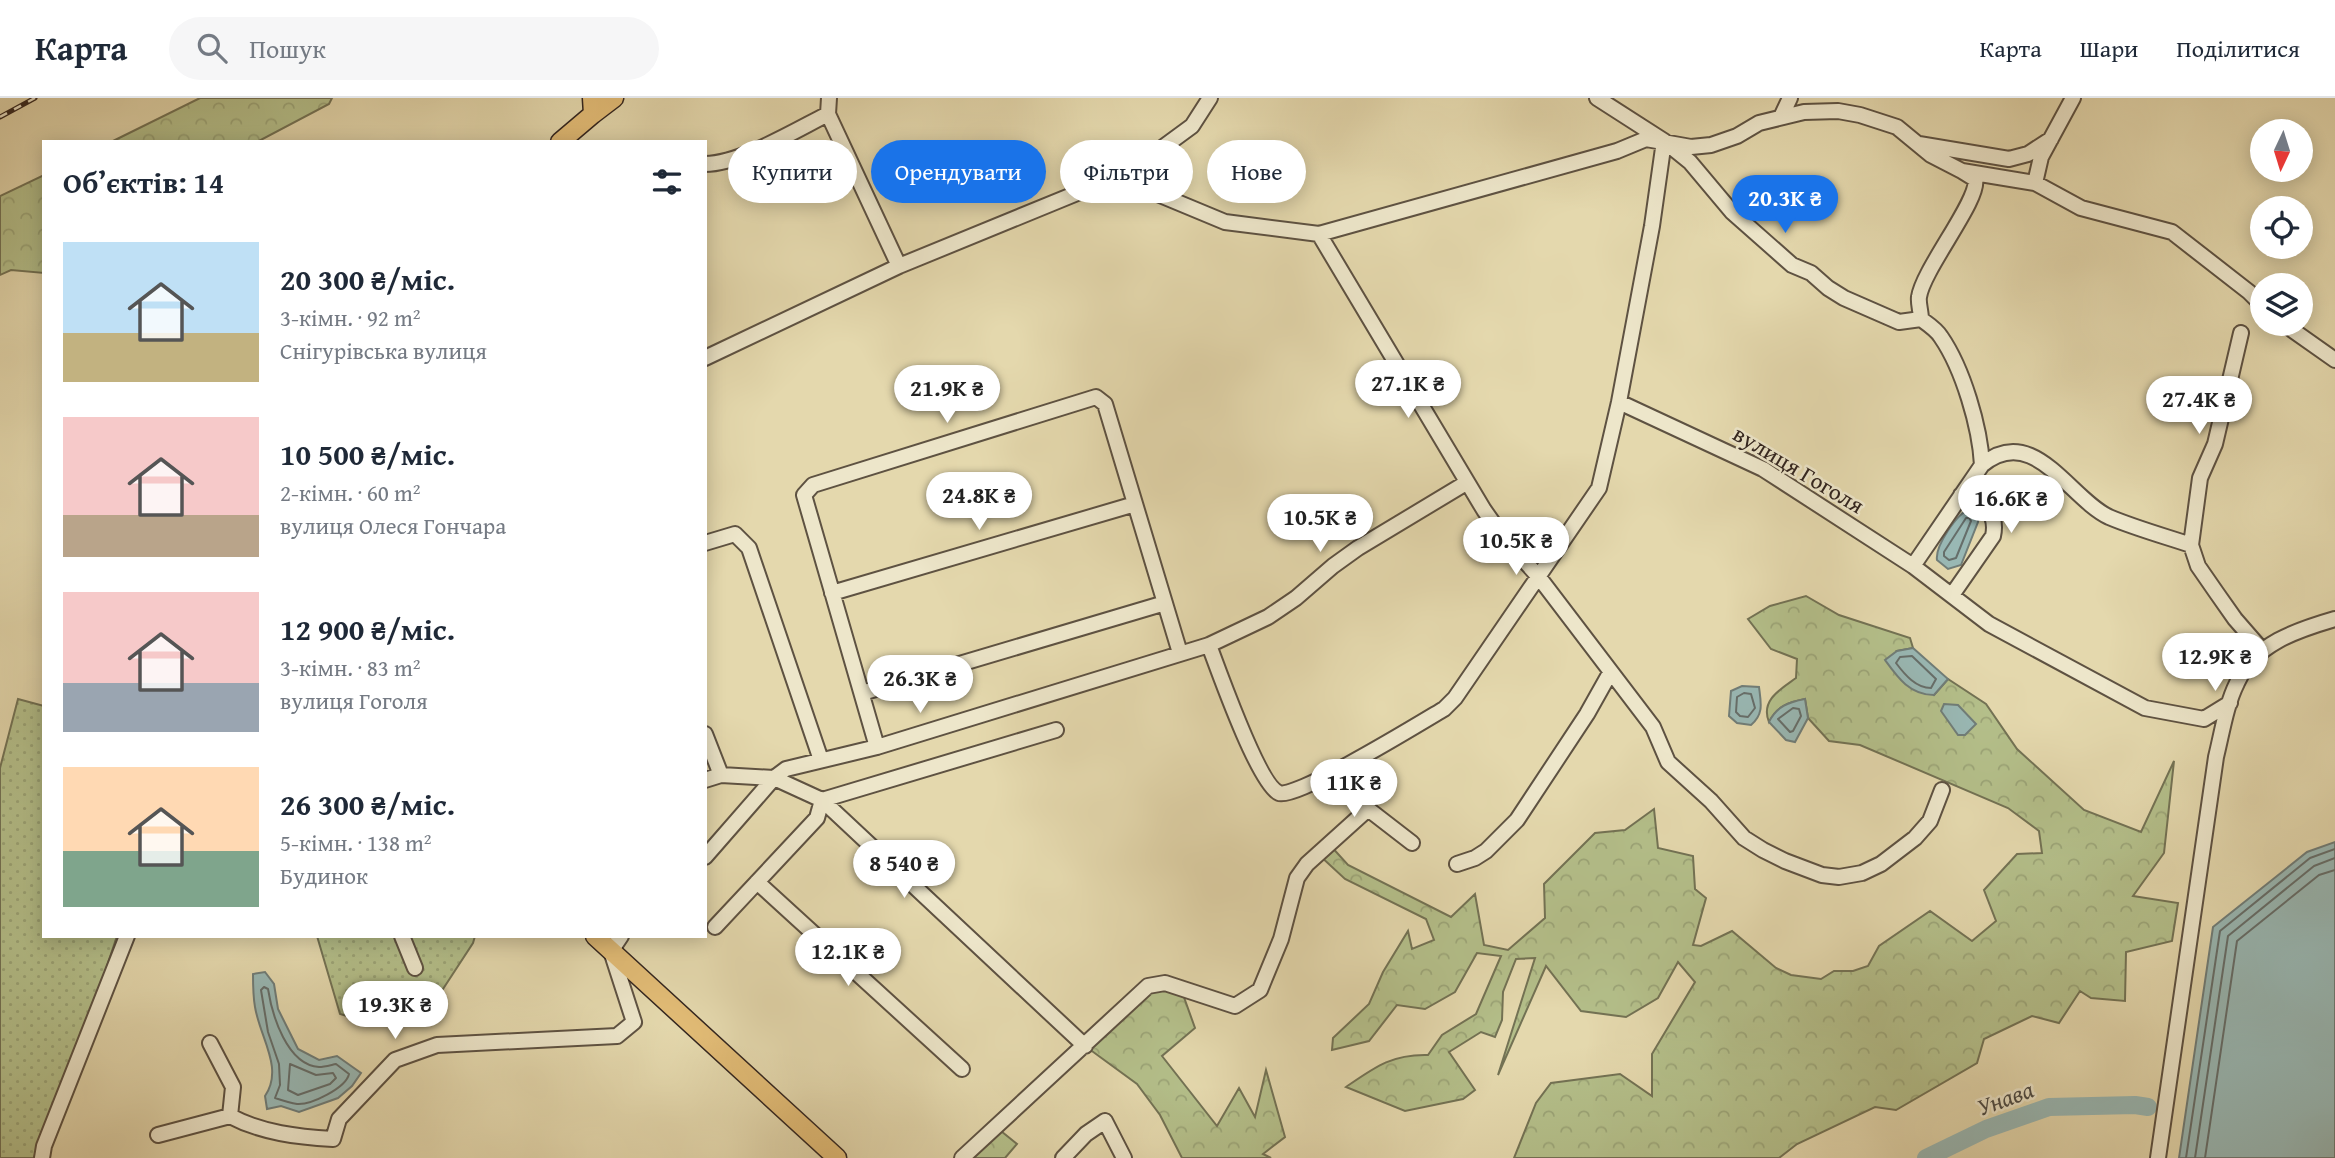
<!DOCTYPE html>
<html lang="uk">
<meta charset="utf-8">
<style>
body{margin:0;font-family:"Gentium Book Plus",serif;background:#f6f6f7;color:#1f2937;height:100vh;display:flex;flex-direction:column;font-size:26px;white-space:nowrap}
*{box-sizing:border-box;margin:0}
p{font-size:23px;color:#747a83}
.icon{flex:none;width:38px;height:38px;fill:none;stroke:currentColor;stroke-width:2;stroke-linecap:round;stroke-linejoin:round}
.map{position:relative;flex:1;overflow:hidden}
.details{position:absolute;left:42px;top:42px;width:665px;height:798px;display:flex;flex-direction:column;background:#fff;border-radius:0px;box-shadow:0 4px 18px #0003}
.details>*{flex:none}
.guide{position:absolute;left:728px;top:42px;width:665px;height:63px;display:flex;gap:14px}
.needle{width:46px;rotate:184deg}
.fabs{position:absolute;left:2250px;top:21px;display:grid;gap:14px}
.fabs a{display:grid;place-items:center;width:63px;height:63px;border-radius:50%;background:#fff;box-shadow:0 4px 18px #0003;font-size:35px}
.price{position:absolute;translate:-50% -60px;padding:0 16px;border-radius:24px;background:#fff;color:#222;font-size:23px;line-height:46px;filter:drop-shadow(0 2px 4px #0008)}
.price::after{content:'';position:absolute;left:50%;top:42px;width:21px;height:16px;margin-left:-10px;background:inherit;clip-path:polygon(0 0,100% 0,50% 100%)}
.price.on{background:#1a73e8;color:#fff}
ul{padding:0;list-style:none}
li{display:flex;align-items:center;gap:21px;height:175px;padding:0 21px}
li span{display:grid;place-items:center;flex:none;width:196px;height:140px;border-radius:0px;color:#555}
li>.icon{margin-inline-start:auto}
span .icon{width:84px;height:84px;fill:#fffc;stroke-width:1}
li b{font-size:30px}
h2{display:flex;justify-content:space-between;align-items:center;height:84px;padding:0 21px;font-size:30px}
.pill{padding:0 24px;border-radius:32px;background:#fff;box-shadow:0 4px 18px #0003;font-size:24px;line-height:63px}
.pill.on{background:#1a73e8;color:#fff}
header{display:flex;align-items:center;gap:42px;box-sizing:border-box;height:98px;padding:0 35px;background:#fff;border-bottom:2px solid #e0e1e3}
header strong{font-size:33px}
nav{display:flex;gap:38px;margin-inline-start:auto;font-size:24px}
.search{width:490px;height:63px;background:#f6f6f7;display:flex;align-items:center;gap:18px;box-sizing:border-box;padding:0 24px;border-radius:38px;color:#747a83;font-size:26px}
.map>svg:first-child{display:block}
.forest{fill:url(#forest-crowns);stroke:#737254;stroke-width:2}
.garden{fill:url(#garden-dots);stroke:#737254;stroke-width:2}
.water{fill:#99b8b4;stroke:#707d78;stroke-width:2}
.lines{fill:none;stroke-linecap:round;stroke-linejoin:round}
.shore{stroke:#666e6a;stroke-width:2}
.river{stroke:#99b8b4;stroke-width:18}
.minor-casing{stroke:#5e5242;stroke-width:18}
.major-casing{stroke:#32251f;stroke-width:21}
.minor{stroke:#ede6ca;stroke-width:14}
.major{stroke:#e2bc76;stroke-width:18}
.rail-casing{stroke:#32251f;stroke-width:5}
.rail{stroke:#ede6ca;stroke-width:2.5;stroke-dasharray:8;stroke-linecap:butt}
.labels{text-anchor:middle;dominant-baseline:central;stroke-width:5;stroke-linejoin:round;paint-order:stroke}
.street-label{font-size:23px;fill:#32251f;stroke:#ede6ca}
.water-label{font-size:24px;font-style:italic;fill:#4c4a44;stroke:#ede6ca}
</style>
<header>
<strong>Карта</strong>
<div class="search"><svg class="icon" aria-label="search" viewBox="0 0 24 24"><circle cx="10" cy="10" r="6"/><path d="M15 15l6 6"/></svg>Пошук</div>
<nav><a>Карта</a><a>Шари</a><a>Поділитися</a></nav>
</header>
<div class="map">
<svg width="2335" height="1060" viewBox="0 0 2335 1060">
<defs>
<pattern id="forest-crowns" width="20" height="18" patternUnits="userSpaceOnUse" patternTransform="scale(1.75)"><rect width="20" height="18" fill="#b4bf8a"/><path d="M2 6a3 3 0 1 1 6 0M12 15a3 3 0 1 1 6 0" fill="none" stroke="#9ba477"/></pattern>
<pattern id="garden-dots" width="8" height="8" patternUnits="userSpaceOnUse" patternTransform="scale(1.75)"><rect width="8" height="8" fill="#b4bf8a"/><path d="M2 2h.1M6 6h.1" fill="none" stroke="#9ba477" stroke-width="1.8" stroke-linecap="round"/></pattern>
</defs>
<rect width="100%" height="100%" fill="#e4d8ad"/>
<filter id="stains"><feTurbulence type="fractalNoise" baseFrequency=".00286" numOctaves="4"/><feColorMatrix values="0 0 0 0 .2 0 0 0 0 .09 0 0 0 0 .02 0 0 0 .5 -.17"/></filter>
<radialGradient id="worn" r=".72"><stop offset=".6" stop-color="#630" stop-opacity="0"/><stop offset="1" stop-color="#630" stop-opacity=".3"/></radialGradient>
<path class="forest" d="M 200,0 L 332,0 L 329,6 L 257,44 L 111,44 Z
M 44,77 L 44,175 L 11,172 L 0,177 L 0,98 Z
M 1806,498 L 1839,517 L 1910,540 L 1913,550 L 1897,553 L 1934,597 L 1948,581 L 1986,606 L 2017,651 L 2084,712 L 2141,734 L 2174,663 L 2164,755 L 2133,798 L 2178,805 L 2172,843 L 2126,854 L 2125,903 L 2091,900 L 2080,893 L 2059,925 L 2032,918 L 1984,941 L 1977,965 L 1896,1012 L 1875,1009 L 1797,1046 L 1779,1060 L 1514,1060 L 1536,1005 L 1551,985 L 1620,976 L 1652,998 L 1652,956 L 1695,884 L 1678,864 L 1658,900 L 1626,919 L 1581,913 L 1546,868 L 1498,977 L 1535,860 L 1516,861 L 1503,894 L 1502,922 L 1495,939 L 1481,934 L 1449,954 L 1475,992 L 1463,1001 L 1405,1013 L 1346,989 C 1375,969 1392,956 1428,957 L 1442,937 L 1476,916 L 1501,858 L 1477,855 L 1455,894 L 1425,911 L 1397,907 L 1369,943 L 1332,952 L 1333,940 L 1369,906 L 1383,874 L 1408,833 L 1412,851 L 1434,842 L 1426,821 L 1345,781 L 1318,756 L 1329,746 L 1348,767 L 1451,819 L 1475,796 L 1484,847 L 1508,852 L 1545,820 L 1544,786 L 1595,735 L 1625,732 L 1654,711 L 1658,750 L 1693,758 L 1695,791 L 1706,800 L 1693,847 L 1701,848 L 1732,833 L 1776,870 L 1791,877 L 1821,881 L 1834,873 L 1853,873 L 1868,868 L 1879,848 L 1930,813 L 1972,843 L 1996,823 L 1984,792 L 2017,756 L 2042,755 L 2039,733 L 2008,710 L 1860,647 L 1829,643 L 1808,620 L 1805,601 C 1789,604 1777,608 1769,624 C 1760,602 1781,591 1796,580 L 1797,561 L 1771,551 L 1748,521 L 1770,508 Z
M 1148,888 L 1181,891 L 1195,930 L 1162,958 L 1217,1028 L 1239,990 L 1255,1019 L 1266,972 L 1285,1039 L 1263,1056 L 1271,1060 L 1182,1060 L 1160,1017 L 1137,986 L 1085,948 Z
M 996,1029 L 1017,1046 L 1005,1060 L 962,1060 Z"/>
<path class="garden" d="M 18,601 L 44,608 L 44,838 L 117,838 L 105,874 L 34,1060 L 0,1060 L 0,670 Z
M 317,838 L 475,838 L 473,845 L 441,894 L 414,912 L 357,921 L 340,916 Z"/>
<path class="water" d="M 1970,411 L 1978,416 L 1978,424 L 1961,467 L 1948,471 L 1937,462 C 1935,448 1957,415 1970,411 Z
M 1913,550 L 1948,581 L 1934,597 C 1910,597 1898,580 1885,562 L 1897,553 Z
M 1742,588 L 1759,589 C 1761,605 1764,616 1751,627 L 1737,625 L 1729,618 L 1731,593 Z
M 1805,601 L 1808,620 L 1795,644 L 1786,642 L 1769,624 C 1777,608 1789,604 1805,601 Z
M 1944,606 L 1958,607 L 1976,626 L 1965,637 L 1958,637 L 1941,613 Z
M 2335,744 L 2335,1060 L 2179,1060 L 2213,829 L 2307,754 Z
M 265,874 L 274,886 L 278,911 L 298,951 L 319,962 L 337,958 L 361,975 L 352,988 L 338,1000 L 299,1014 L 281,1008 L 267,1011 L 265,998 C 284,970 260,940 255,909 C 253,898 253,887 253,876 Z"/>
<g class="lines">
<path class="shore" d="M 1966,420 L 1969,420 L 1971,423 L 1956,460 L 1949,462 L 1944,458 L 1944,454 Z
M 1912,558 L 1936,581 L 1931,590 C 1916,590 1905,577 1896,565 L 1900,559 Z
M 1744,595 L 1751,596 L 1755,610 L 1748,619 L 1740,618 L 1736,614 L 1737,599 Z
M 1793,610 L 1799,611 L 1801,618 L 1793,633 L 1790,634 L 1778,621 Z
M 264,889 L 268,891 C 272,917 287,967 319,969 C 324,969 331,967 336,966 L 349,976 C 346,990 311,1007 297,1006 C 290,1005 281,1002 275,1000 L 280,987 L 279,966 L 268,934 L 261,892 Z
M 290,966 L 316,977 L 333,975 L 336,980 L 330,986 L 298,997 L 288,992 Z
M 2186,1060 L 2220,833 L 2310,760 L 2335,751
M 2195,1060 L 2228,838 L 2314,768 L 2335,760
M 2205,1060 L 2237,843 L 2319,777 L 2335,772"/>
<path class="river" d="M 1926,1060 L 1986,1031 L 2049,1009 L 2135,1007 L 2148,1009"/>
<g class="minor-casing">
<path id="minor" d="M 1597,0 L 1664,43 L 1690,64 L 1732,114 L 1792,167 L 1811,175 L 1828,190 L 1844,200 L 1899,224 L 1921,221
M 828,16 L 899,168
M 1781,19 L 1790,0
M 1919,46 L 2009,61 L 2028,56 L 2051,41
M 705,66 C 740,66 796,32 828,16 L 829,0
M 1962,73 L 1975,81 C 1981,100 1923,171 1919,199 C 1918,205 1921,214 1921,221 C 1928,226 1937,232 1941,239 C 1963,271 1980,329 1982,367 C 2033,324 2069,400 2109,419 C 2135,430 2164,438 2191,447
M 1109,82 L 1148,92 L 1225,124 L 1319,136 L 1617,53 L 1646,41 L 1691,49 L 1711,47 L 1737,38 L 1759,25 L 1804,14 L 1838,13 L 1860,17 L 1897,29 L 1931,57 L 1962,73 L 2035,85 L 2081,110 L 2172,134 L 2249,194 L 2257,202 L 2263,213
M 2035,85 L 2041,59 L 2073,0
M 1319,136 L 1484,412 L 1503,439 L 1538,478 L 1653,629 L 1668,664 L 1711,703 L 1744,740 L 1763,752 L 1785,763 L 1822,777 L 1839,779 L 1862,775 L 1881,766 L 1915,740 L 1930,723 L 1942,692
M 2284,226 L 2335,262
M 2241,235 L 2215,346 L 2200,380 L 2191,447 L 2198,468 L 2216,494 L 2235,521 L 2262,552
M 705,260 L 899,168 L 1109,82 L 1143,64 L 1192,28 L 1210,0
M 1619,304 L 1763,371 L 1913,468 L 1989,526 L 2145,610 L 2204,621 L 2230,605
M 705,445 L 735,436 L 749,450 L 821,662
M 1913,468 L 1982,367
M 832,495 L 1135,406
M 1952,497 L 1993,438 C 1998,415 1983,401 1961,397
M 1209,547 C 1218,571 1259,687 1279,695 C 1295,702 1422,624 1444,611 L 1455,600 L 1599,390 L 1619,304 L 1652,128 L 1664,43
M 862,595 L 1165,505
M 705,636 L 721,677
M 877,649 L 804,397 L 813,387 L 1096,299 L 1105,306 L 1180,555
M 1359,661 L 1359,678 L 1368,711 L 1412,745
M 705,682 L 721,677 L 774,680 L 822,702 L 1085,948
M 705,759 L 774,680 L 786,671 L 877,649 L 1209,547 L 1268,519 L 1296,500 L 1333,468 L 1358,450 L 1466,385
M 1457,766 L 1475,760 L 1486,753 L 1517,722 L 1587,616 L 1610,575
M 757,784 L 962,971
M 715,829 L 817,720 L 822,702 L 1056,632
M 402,838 L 415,870
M 210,945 L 233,989 L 230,1018
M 158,1037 L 230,1018 C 262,1035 298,1039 333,1041 L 339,1021 L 395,962 L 437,947 L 617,938 L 634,924 L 611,853 L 621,838
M 42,1060 L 44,1048 L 127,838
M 962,1060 L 1148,888 L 1165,885 L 1235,908 L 1260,892 L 1281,841 L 1297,780 L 1307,766 L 1368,711
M 1063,1060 L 1086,1036 L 1105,1023 L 1124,1060
M 2158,1060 L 2216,659 C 2222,635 2226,607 2237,585 C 2254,546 2297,532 2335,521"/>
</g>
<g class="major-casing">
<path id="major" d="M 593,16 L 614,0
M 560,44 L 593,16 L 592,0
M 595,838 L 837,1060"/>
</g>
<use href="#minor" class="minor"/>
<use href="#major" class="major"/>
<g class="rail-casing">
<path id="rail" d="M 0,19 L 35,0"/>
</g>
<use href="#rail" class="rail"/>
</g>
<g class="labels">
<g class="street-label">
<text transform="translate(1799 371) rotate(31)">вулиця Гоголя</text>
</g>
<g class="water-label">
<text transform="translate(2005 1000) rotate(-20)">Унава</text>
</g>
</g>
<rect width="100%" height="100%" filter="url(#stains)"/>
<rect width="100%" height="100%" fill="url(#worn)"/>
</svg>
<div class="fabs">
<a><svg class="needle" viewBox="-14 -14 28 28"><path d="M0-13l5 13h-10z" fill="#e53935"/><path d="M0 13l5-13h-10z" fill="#747a83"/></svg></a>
<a><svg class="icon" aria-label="locate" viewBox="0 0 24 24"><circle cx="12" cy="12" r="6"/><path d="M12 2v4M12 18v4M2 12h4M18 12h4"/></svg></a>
<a><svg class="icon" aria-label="layers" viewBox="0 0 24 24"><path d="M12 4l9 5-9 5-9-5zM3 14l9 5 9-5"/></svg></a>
</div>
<b class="price on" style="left:1785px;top:137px">20.3K ₴</b>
<b class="price" style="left:1408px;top:322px">27.1K ₴</b>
<b class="price" style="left:947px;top:327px">21.9K ₴</b>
<b class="price" style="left:2199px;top:338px">27.4K ₴</b>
<b class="price" style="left:979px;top:434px">24.8K ₴</b>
<b class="price" style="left:2011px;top:437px">16.6K ₴</b>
<b class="price" style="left:1320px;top:456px">10.5K ₴</b>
<b class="price" style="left:1516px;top:479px">10.5K ₴</b>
<b class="price" style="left:2215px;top:595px">12.9K ₴</b>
<b class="price" style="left:920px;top:617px">26.3K ₴</b>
<b class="price" style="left:1354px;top:721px">11K ₴</b>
<b class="price" style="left:904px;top:802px">8 540 ₴</b>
<b class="price" style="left:848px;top:890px">12.1K ₴</b>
<b class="price" style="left:395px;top:943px">19.3K ₴</b>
<div class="guide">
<a class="pill">Купити</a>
<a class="pill on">Орендувати</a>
<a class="pill">Фільтри</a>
<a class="pill">Нове</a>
</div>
<section class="details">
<h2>Об’єктів: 14<svg class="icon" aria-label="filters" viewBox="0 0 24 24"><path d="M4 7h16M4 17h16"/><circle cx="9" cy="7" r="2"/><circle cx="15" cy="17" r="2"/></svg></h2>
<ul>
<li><span style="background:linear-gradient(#bfe0f5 65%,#c2b280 0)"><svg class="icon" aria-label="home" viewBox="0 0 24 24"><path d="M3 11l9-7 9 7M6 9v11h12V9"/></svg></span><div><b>20 300 ₴/міс.</b><p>3-кімн. · 92 m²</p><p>Снігурівська вулиця</p></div></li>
<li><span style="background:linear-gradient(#f6c9c9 70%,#b9a48a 0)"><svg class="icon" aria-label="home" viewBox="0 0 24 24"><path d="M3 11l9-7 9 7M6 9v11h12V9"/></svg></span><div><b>10 500 ₴/міс.</b><p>2-кімн. · 60 m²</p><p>вулиця Олеся Гончара</p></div></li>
<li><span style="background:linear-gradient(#f6c9c9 65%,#9aa5b1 0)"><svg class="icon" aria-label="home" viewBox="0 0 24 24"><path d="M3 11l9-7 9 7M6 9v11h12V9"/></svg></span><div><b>12 900 ₴/міс.</b><p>3-кімн. · 83 m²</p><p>вулиця Гоголя</p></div></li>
<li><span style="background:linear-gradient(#ffd9b3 60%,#7fa58c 0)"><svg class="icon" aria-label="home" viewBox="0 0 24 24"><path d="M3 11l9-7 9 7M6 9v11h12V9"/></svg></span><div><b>26 300 ₴/міс.</b><p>5-кімн. · 138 m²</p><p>Будинок</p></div></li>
</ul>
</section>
</div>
